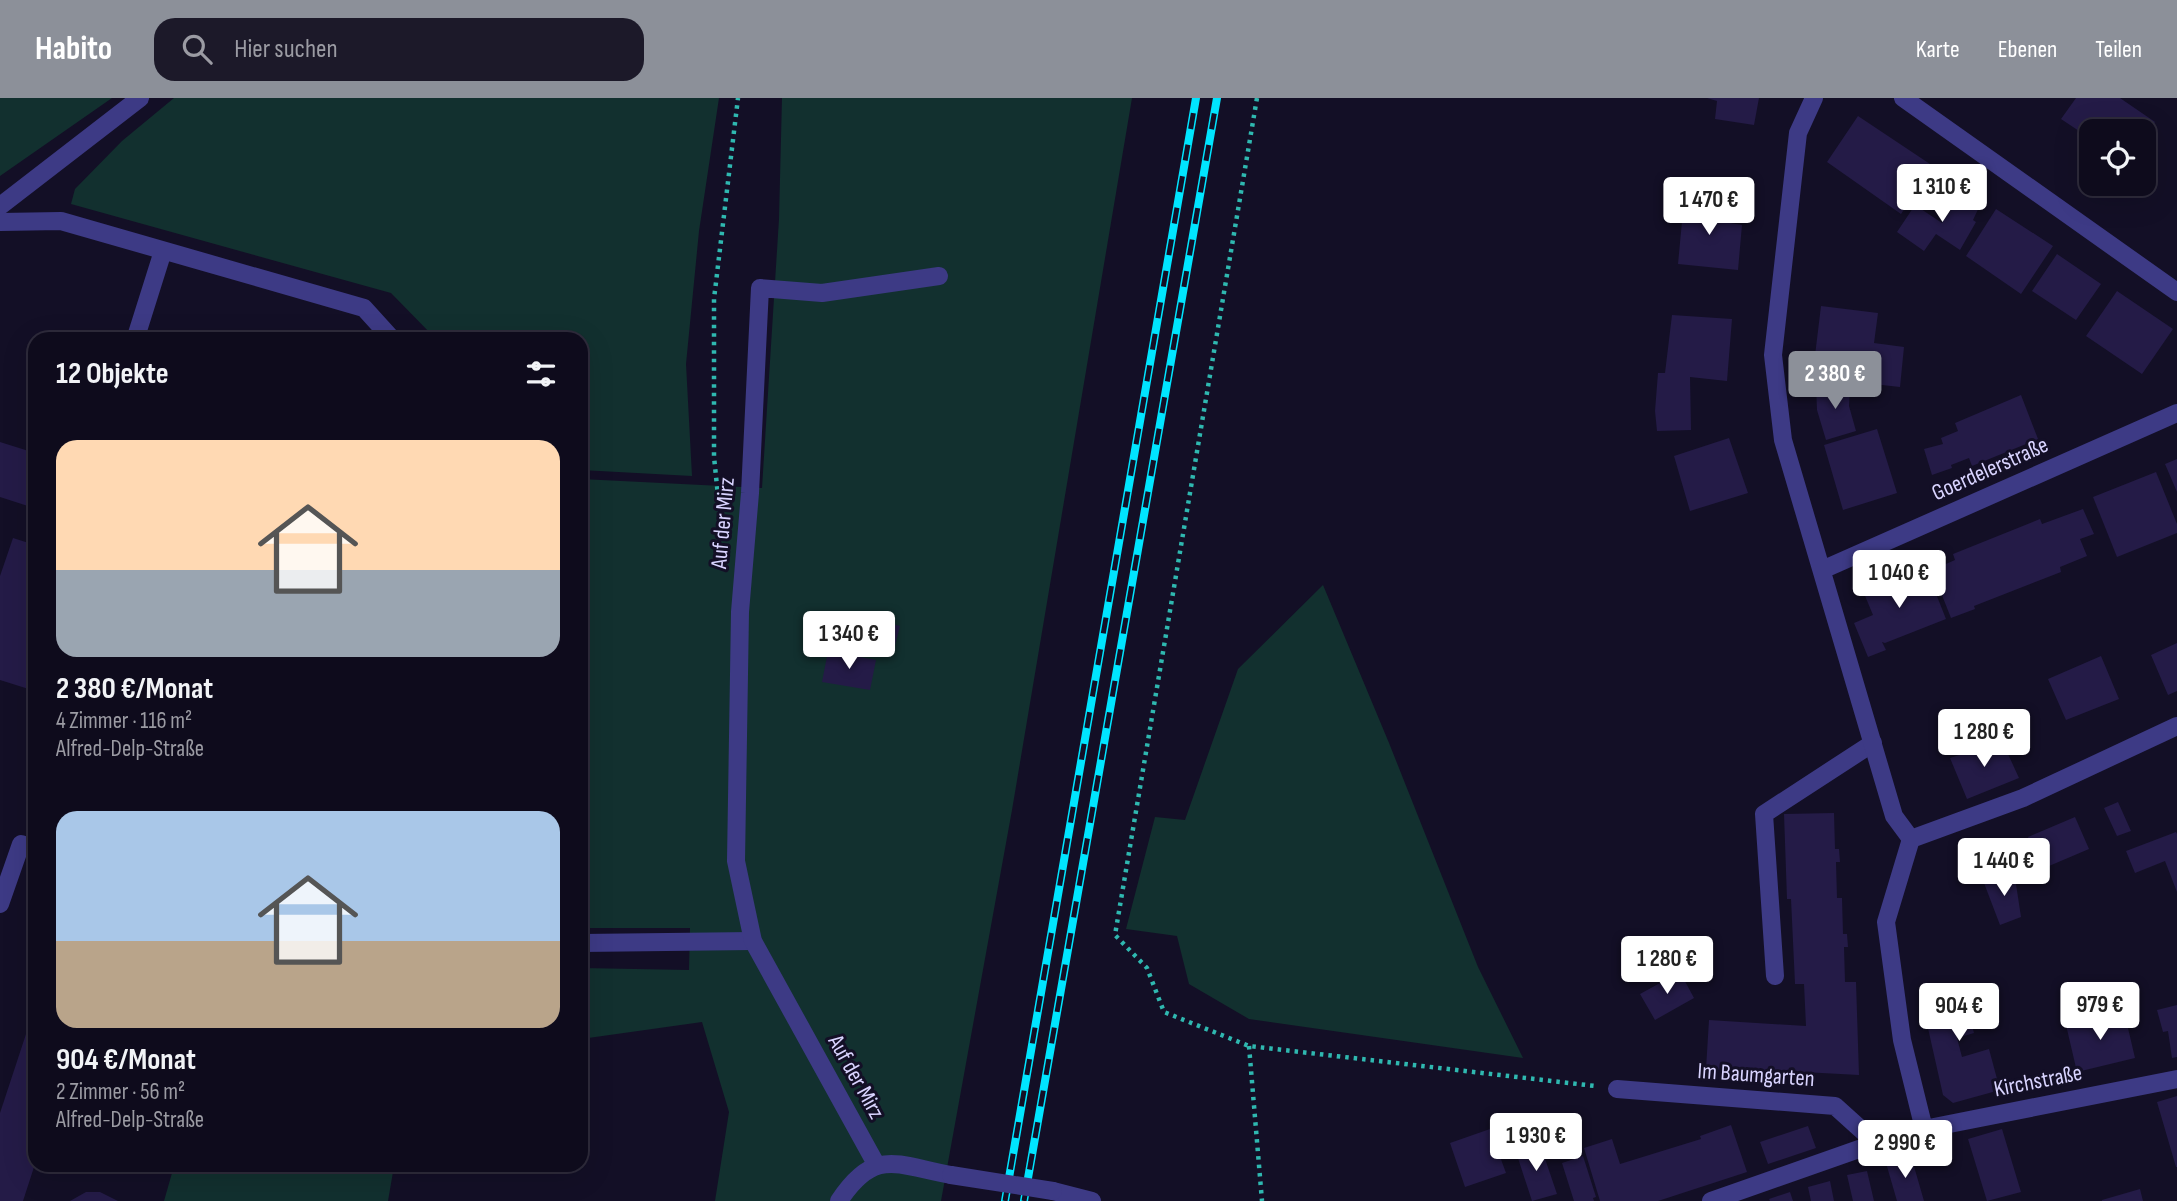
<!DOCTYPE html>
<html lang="de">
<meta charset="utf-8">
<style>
body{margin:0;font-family:"Sofia Sans Condensed",sans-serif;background:#1c1929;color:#f1f3f6;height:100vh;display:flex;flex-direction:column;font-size:26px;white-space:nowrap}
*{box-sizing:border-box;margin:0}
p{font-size:23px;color:#9b9ba3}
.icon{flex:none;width:38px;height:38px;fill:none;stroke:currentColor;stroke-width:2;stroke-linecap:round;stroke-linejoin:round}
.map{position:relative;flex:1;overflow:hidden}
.panel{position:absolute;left:28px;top:234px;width:560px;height:840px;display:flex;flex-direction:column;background:#0e0b1c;border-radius:21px;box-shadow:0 7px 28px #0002,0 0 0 2px #2e2b3b}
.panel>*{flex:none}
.fabs{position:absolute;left:2079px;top:21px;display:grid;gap:14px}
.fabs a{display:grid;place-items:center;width:77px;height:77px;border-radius:14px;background:#0e0b1c;box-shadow:0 7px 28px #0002,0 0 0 2px #2e2b3b;font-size:35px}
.price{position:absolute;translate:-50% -60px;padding:0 16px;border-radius:7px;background:#fff;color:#222;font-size:23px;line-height:46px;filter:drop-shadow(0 2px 4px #0008)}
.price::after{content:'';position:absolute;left:50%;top:42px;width:21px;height:16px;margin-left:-10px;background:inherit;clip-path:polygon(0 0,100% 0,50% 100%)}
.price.selected{background:#8c9099;color:#fff}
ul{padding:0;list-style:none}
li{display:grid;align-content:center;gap:14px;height:371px;padding:0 28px}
li span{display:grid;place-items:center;height:217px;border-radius:21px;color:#555}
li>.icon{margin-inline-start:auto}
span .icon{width:126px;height:126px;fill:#fffc;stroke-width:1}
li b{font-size:30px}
h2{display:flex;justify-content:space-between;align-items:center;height:84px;padding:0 28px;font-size:30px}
header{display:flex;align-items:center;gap:42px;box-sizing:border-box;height:98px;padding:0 35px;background:#8c9099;color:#fff}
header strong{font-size:33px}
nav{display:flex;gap:38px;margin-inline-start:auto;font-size:24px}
.search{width:490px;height:63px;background:#1c1929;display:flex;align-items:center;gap:18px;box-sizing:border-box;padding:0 24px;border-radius:21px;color:#9b9ba3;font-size:26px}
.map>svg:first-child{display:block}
.green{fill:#12302f}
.building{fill:#241b47}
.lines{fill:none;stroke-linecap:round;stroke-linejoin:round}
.path{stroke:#2fb8b0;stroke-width:4.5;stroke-dasharray:3.5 5;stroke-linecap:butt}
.lane{stroke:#3d3a85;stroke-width:18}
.street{stroke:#3d3a85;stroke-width:18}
.rail-casing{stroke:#00e5ff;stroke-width:8}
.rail{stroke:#130f26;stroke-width:5;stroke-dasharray:16;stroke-linecap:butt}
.street-bridge{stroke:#3d3a85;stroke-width:18}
.labels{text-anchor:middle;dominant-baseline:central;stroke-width:6;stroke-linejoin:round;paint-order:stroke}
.street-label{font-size:23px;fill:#d9d4ff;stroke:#130f26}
</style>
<header>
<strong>Habito</strong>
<div class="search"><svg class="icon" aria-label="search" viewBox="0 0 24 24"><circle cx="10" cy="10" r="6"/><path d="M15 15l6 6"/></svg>Hier suchen</div>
<nav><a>Karte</a><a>Ebenen</a><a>Teilen</a></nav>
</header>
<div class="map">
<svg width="2177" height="1103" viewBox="0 0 2177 1103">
<rect width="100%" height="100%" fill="#130f26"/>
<path class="green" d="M 0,0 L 112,0 L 0,78 Z
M 174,0 L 719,0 L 699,133 L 686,266 L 692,378 L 581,372 L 581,242 L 436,241 L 391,195 L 71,106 L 75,91 L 122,43 Z
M 782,0 L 1132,0 L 1012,712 L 941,1103 L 715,1103 L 729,1014 L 702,924 L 581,941 L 581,870 L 689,872 L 690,830 L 581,830 L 581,381 L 762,390 L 779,121 Z
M 1323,487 L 1389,645 L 1478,869 L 1523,960 L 1249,921 L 1189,886 L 1177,838 L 1126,831 L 1155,719 L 1185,722 L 1238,571 Z
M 174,1068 L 394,1068 L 388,1103 L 164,1103 Z"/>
<path class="building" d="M 1707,0 L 1759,0 L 1754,27 L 1715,21 L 1717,3 Z
M 2076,0 L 2120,0 L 2155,24 L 2144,40 L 2144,33 L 2091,33 L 2091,41 L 2061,21 Z
M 1858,18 L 1933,68 L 1901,116 L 1827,64 Z
M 1964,93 L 1981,105 L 1973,122 L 1976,124 L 1960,152 L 1936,136 L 1924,153 L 1897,134 L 1915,107 L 1942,125 Z
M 1684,102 L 1731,109 L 1730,125 L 1742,127 L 1738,172 L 1678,166 Z
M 1996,111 L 2053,148 L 2021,196 L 1966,158 Z
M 2057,156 L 2101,186 L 2076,222 L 2032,193 Z
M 2117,193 L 2173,231 L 2142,276 L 2086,238 Z
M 1821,208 L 1878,215 L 1874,245 L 1904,249 L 1900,289 L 1864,285 L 1864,280 L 1813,274 Z
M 1672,217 L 1732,221 L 1727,283 L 1690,279 L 1691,332 L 1657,333 L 1655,313 L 1658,275 L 1665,275 Z
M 1816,287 L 1850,291 L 1849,308 L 1856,333 L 1826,342 L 1817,312 Z
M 2021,297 L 2038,341 L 1972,368 L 1969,360 L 1951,367 L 1952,370 L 1932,377 L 1924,351 L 1943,346 L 1941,340 L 1958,333 L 1955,325 Z
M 1877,331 L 1897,395 L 1843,412 L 1824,347 Z
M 1729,340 L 1748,395 L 1690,413 L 1674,358 Z
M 0,344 L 35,355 L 35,395 L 31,409 L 0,399 Z
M 2177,361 L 2177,394 L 2165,366 Z
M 2156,374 L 2177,426 L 2177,435 L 2117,459 L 2093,399 Z
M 2083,411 L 2094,436 L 2080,441 L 2087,458 L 2060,469 L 2061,474 L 1974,508 L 1975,511 L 1951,520 L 1932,472 L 1955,462 L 1953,456 L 2040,421 L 2042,426 Z
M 13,440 L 35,447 L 35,593 L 0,582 L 0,478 Z
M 1925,468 L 1946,521 L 1885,545 L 1882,544 L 1886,552 L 1868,559 L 1854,525 L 1873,517 L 1863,493 Z
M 859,517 L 900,528 L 893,555 L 851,545 Z
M 2177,545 L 2177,593 L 2168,597 L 2151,557 Z
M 828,553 L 876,562 L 870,592 L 822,584 Z
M 2101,558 L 2119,601 L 2066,622 L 2048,581 Z
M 2002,643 L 2019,680 L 1967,701 L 1950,660 Z
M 2118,704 L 2131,733 L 2117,738 L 2104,710 Z
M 1834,715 L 1835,751 L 1839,751 L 1840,764 L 1836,764 L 1837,800 L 1842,800 L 1843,836 L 1847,836 L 1848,849 L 1844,849 L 1845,884 L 1856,884 L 1859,977 L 1803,974 L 1803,976 L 1761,975 L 1706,971 L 1709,922 L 1806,928 L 1804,886 L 1795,886 L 1791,801 L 1787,801 L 1784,716 Z
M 2075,719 L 2089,751 L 2042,771 L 2028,739 Z
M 2176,734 L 2177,736 L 2177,794 L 2165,763 L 2135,775 L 2126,753 Z
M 2014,773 L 2021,819 L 2000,827 L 1984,785 Z
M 1680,874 L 1694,900 L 1655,922 L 1640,896 Z
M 1991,885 L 1994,903 L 1967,909 L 1974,935 L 1957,940 L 1962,959 L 1989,951 L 2000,992 L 1953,1005 L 1943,997 L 1921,899 Z
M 2177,907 L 2177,959 L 2172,960 L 2168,933 L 2163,934 L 2157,912 Z
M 2124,913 L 2135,960 L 2077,974 L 2066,927 Z
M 27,933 L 35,936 L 35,1066 L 23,1103 L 0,1103 L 0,1015 Z
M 2177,998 L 2177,1069 L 2176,1069 L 2157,1004 Z
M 1731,1027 L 1747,1074 L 1658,1103 L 1600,1103 L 1584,1050 L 1612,1041 L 1620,1066 L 1701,1041 L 1700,1038 Z
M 1808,1028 L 1816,1050 L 1768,1066 L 1760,1044 Z
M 1490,1031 L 1506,1075 L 1465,1089 L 1450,1045 Z
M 2002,1031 L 2021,1094 L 1987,1103 L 1968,1041 Z
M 1540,1046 L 1557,1096 L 1532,1103 L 1516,1054 Z
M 1583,1058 L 1596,1099 L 1593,1100 L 1594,1103 L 1574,1103 L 1562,1065 Z
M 1911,1058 L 1924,1103 L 1897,1103 L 1886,1065 Z
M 1867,1073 L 1874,1103 L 1853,1103 L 1847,1077 Z
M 1830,1083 L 1834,1103 L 1811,1103 L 1808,1089 Z
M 2140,1091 L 2143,1103 L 2102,1103 L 2102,1102 Z
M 86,1094 L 100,1094 L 118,1103 L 70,1103 Z
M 1790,1094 L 1793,1103 L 1770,1103 L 1769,1101 Z"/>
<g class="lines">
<path class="path" d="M 1257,0 L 1115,837 L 1147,870 L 1164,914 L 1249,948 L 1595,988
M 720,417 L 714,359 L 714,201 L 738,0
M 1249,948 L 1262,1103"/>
<path class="lane" d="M 0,124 L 61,123 L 364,210 L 393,242
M 135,242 L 163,153
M 0,806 L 21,746 L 35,751
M 581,845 L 753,843
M 1775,878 L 1764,716 L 1873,645"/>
<path class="street" d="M 1814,0 L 1798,35 L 1773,257 L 1783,342 L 1894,718 L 1911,741 L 1886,824 L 1902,942 L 1924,1031
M 1903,0 L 2177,194
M 0,108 L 140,0
M 1822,472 L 2177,315
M 1911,741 L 2023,700 L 2177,628
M 1617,991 L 1835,1008 L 1876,1045
M 876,1066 L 753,843 L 736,763 L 740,514 L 750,395 L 760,190 L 822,195 L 939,178
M 1053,1093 L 1092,1103
M 839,1103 C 875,1049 896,1067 951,1077
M 1711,1103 L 1876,1045 L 1924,1031 L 2177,981"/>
<g class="rail-casing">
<path id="rail" d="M 1005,1103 L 1196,0
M 1024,1103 L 1217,0"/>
</g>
<use href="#rail" class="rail"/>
<path class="street-bridge" d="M 951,1077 L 1053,1093"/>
</g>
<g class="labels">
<g class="street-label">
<text transform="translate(1990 371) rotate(-24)">Goerdelerstraße</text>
<text transform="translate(723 425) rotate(-85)">Auf der Mirz</text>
<text transform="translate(1756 977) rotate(4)">Im Baumgarten</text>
<text transform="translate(856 979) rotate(61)">Auf der Mirz</text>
<text transform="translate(2038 983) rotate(-11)">Kirchstraße</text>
</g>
</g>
</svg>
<div class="fabs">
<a><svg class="icon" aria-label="locate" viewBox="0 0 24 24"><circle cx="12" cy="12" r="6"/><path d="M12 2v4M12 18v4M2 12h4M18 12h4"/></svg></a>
</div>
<b class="price" style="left:1942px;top:126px">1 310 €</b>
<b class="price" style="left:1709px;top:139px">1 470 €</b>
<b class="price selected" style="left:1835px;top:313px">2 380 €</b>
<b class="price" style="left:1899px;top:512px">1 040 €</b>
<b class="price" style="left:849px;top:573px">1 340 €</b>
<b class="price" style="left:1984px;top:671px">1 280 €</b>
<b class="price" style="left:2004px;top:800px">1 440 €</b>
<b class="price" style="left:1667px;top:898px">1 280 €</b>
<b class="price" style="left:2100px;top:944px">979 €</b>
<b class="price" style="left:1959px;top:945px">904 €</b>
<b class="price" style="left:1536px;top:1075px">1 930 €</b>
<b class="price" style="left:1905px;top:1082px">2 990 €</b>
<section class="panel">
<h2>12 Objekte<svg class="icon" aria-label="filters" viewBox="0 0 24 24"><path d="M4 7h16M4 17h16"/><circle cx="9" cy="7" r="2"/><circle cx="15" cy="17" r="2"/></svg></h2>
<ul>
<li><span style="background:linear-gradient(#ffd9b3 60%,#9aa5b1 0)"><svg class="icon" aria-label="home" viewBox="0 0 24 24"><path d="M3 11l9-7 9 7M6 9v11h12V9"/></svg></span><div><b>2 380 €/Monat</b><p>4 Zimmer · 116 m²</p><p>Alfred-Delp-Straße</p></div></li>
<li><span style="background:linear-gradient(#a9c7e8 60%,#b9a48a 0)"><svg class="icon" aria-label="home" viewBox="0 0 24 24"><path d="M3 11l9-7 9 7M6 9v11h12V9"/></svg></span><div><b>904 €/Monat</b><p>2 Zimmer · 56 m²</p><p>Alfred-Delp-Straße</p></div></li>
</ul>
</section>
</div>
